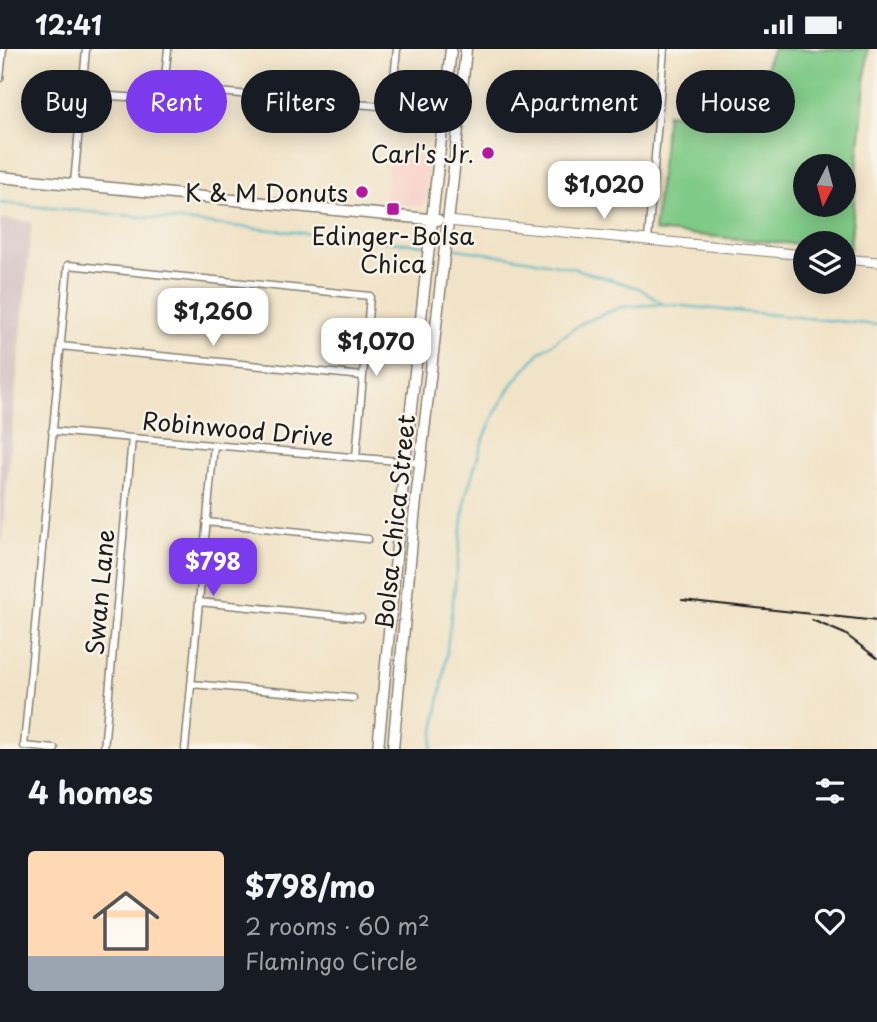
<!DOCTYPE html>
<meta charset="utf-8">
<style>
body{margin:0;font-family:"Playpen Sans",sans-serif;background:#242831;color:#f1f3f6;height:100vh;display:flex;flex-direction:column;font-size:26px;white-space:nowrap}
*{box-sizing:border-box;margin:0}
p{font-size:23px;color:#9ea1a6}
.icon{flex:none;width:38px;height:38px;fill:none;stroke:currentColor;stroke-width:2;stroke-linecap:round;stroke-linejoin:round}
.map{position:relative;height:700px;overflow:hidden}
.details{display:flex;flex-direction:column;background:#171b24;flex:1}
.details>*{flex:none}
.guide{position:absolute;left:21px;top:21px;width:836px;height:63px;display:flex;gap:14px}
.needle{width:46px;rotate:186deg}
.controls{position:absolute;left:793px;top:105px;display:grid;gap:14px}
.controls a{display:grid;place-items:center;width:63px;height:63px;border-radius:50%;background:#171b24;box-shadow:0 4px 18px #0003;font-size:35px}
.price{position:absolute;translate:-50% -60px;padding:0 16px;border-radius:14px;background:#fff;color:#222;font-size:23px;line-height:46px;filter:drop-shadow(0 2px 4px #0008)}
.price::after{content:'';position:absolute;left:50%;top:42px;width:21px;height:16px;margin-left:-10px;background:inherit;clip-path:polygon(0 0,100% 0,50% 100%)}
.price.current{background:#7c3aed;color:#fff}
ul{padding:0;list-style:none}
li{display:flex;align-items:center;gap:21px;height:175px;padding:0 28px}
li span{display:grid;place-items:center;flex:none;width:196px;height:140px;border-radius:7px;color:#555}
li>.icon{margin-inline-start:auto}
span .icon{width:84px;height:84px;fill:#fffc;stroke-width:1}
li b{font-size:30px}
h2{display:flex;justify-content:space-between;align-items:center;height:84px;padding:0 28px;font-size:30px}
.tag{padding:0 24px;border-radius:32px;background:#171b24;box-shadow:0 4px 18px #0003;font-size:24px;line-height:63px}
.tag.current{background:#7c3aed;color:#fff}
.status{display:flex;justify-content:space-between;align-items:center;height:49px;padding:0 35px;background:#171b24;direction:ltr}
.status svg{height:19px;fill:currentColor}
.map>svg:first-child{display:block}
.built{fill:#f7d1c7}
.industrial{fill:#d2bfc0}
.green{fill:#80ca87;stroke:#4e7352;stroke-width:2;fill-rule:evenodd}
.lines{fill:none;stroke-linecap:round;stroke-linejoin:round}
.stream{stroke:#45b1c2;stroke-width:2}
.street-casing{stroke:#868072;stroke-width:9}
.secondary-casing{stroke:#868072;stroke-width:11}
.primary-casing{stroke:#868072;stroke-width:13}
.street{stroke:#fff;stroke-width:6}
.secondary{stroke:#fff;stroke-width:9}
.primary{stroke:#fff;stroke-width:10}
.rail{stroke:#1c1c1c;stroke-width:2}
.poi-dot{fill:#b5179e;stroke:#f7f3e8;stroke-width:2.5}
.labels{text-anchor:middle;dominant-baseline:central;stroke-width:5;stroke-linejoin:round;paint-order:stroke}
.poi-label{font-size:24px;fill:#1c1c1c;stroke:#f7f3e8;text-anchor:end}
.street-label{font-size:24px;fill:#1c1c1c;stroke:#f7f3e8}
</style>
<div class="status"><b>12:41</b><svg viewBox="0 0 49 12"><path d="M0 12V9h3v3zM5 12V6h3v6zM10 12V3h3v9zM15 12V0h3v12zM26 1h20v11H26zM47 4h2v5h-2z"/></svg></div>
<div class="map">
<svg width="877" height="700" viewBox="0 0 877 700">
<rect width="100%" height="100%" fill="#f7f3e8"/>
<filter id="ink" filterUnits="userSpaceOnUse"><feTurbulence type="fractalNoise" baseFrequency=".0143" numOctaves="2"/><feDisplacementMap in="SourceGraphic" scale="14" xChannelSelector="R" yChannelSelector="G"/><feConvolveMatrix kernelMatrix="1 2 1 2 8 2 1 2 1" color-interpolation-filters="sRGB"/></filter>
<filter id="wash" filterUnits="userSpaceOnUse"><feTurbulence type="fractalNoise" baseFrequency=".00686" numOctaves="4" result="noise"/><feDisplacementMap in="SourceGraphic" scale="28" xChannelSelector="R" yChannelSelector="G"/><feGaussianBlur stdDeviation="1.57" result="paint"/><feColorMatrix in="noise" values="0 0 0 0 0 0 0 0 0 0 0 0 0 0 0 0 0 1.4 0 .05"/><feComposite in="paint" operator="in"/></filter>
<g filter="url(#wash)">
<rect width="100%" height="100%" fill="#f1e3c7"/>
<path class="built" d="M 389,106 L 430,110 L 427,150 L 421,157 L 385,153 Z"/>
<path class="industrial" d="M 0,170 L 32,173 L 0,505 Z"/>
<path class="green" d="M 773,0 L 868,0 L 850,200 L 844,200 L 844,194 L 805,194 L 805,196 L 654,182 L 667,64 L 761,73 L 767,13 ZM 805,117 L 844,117 L 844,156 L 805,156 Z"/>
<g class="lines">
<path class="stream" d="M 0,154 L 424,196
M 450,199 L 526,210 L 572,219 L 639,239 L 663,255
M 431,700 L 444,624 L 466,446 L 482,394 L 496,362 L 514,333 L 540,303 L 582,274 L 621,258 L 663,255 L 877,276"/>
</g>
</g>
<g filter="url(#ink)">
<g class="lines">
<g class="street-casing">
<path id="street" d="M 0,29 L 3,0
M 82,45 L 141,49 L 163,48 L 205,42 L 391,58 L 397,0
M 163,48 L 168,0
M 74,135 L 86,0
M 648,191 L 664,0
M 60,297 L 363,327
M 52,382 L 420,414
M 206,473 L 368,490
M 199,553 L 361,569
M 191,635 L 353,649
M 55,700 L 24,697 L 68,216 L 370,247 L 356,408
M 104,700 L 132,389
M 185,700 L 214,396"/>
</g>
<g class="secondary-casing">
<path id="secondary" d="M 448,172 L 805,206
M 844,210 L 877,213"/>
</g>
<g class="primary-casing">
<path id="primary" d="M 0,128 L 438,171
M 378,700 L 405,413 L 451,0
M 393,700 L 414,469 L 453,129 L 466,0"/>
</g>
<use href="#street" class="street"/>
<use href="#secondary" class="secondary"/>
<use href="#primary" class="primary"/>
<path class="rail" d="M 682,551 L 877,572
M 812,571 L 845,585 L 877,609"/>
</g>
</g>
<g class="poi-dot">
<circle cx="488" cy="104" r="7"/>
<circle cx="362" cy="143" r="7"/>
<rect x="386" y="153" width="14" height="14" rx="3.5"/>
</g>
<g class="labels">
<g class="poi-label">
<text x="474" y="104">Carl's Jr.</text>
<text x="348" y="143">K &amp; M Donuts</text>
<text x="393" y="186" text-anchor="middle">Edinger-Bolsa<tspan x="393" dy="28">Chica</tspan></text>
</g>
<g class="street-label">
<text transform="translate(238 379) rotate(5)">Robinwood Drive</text>
<text transform="translate(394 473) rotate(-84)">Bolsa Chica Street</text>
<text transform="translate(99 543) rotate(-85)">Swan Lane</text>
</g>
</g>
</svg>
<div class="controls">
<a><svg class="needle" viewBox="-14 -14 28 28"><path d="M0-13l5 13h-10z" fill="#e53935"/><path d="M0 13l5-13h-10z" fill="#9ea1a6"/></svg></a>
<a><svg class="icon" aria-label="layers" viewBox="0 0 24 24"><path d="M12 4l9 5-9 5-9-5zM3 14l9 5 9-5"/></svg></a>
</div>
<b class="price" style="left:604px;top:172px">$1,020</b>
<b class="price" style="left:213px;top:299px">$1,260</b>
<b class="price" style="left:376px;top:329px">$1,070</b>
<b class="price current" style="left:213px;top:549px">$798</b>
<div class="guide">
<a class="tag">Buy</a>
<a class="tag current">Rent</a>
<a class="tag">Filters</a>
<a class="tag">New</a>
<a class="tag">Apartment</a>
<a class="tag">House</a>
</div>
</div>
<section class="details">
<h2>4 homes<svg class="icon" aria-label="filters" viewBox="0 0 24 24"><path d="M4 7h16M4 17h16"/><circle cx="9" cy="7" r="2"/><circle cx="15" cy="17" r="2"/></svg></h2>
<ul>
<li><span style="background:linear-gradient(#ffd9b3 75%,#9aa5b1 0)"><svg class="icon" aria-label="home" viewBox="0 0 24 24"><path d="M3 11l9-7 9 7M6 9v11h12V9"/></svg></span><div><b>$798/mo</b><p>2 rooms · 60 m²</p><p>Flamingo Circle</p></div><svg class="icon" aria-label="heart" viewBox="0 0 24 24"><path d="M12 20l-8-8c-3-5 5-10 8-4 3-6 11-1 8 4z"/></svg></li>
</ul>
</section>
